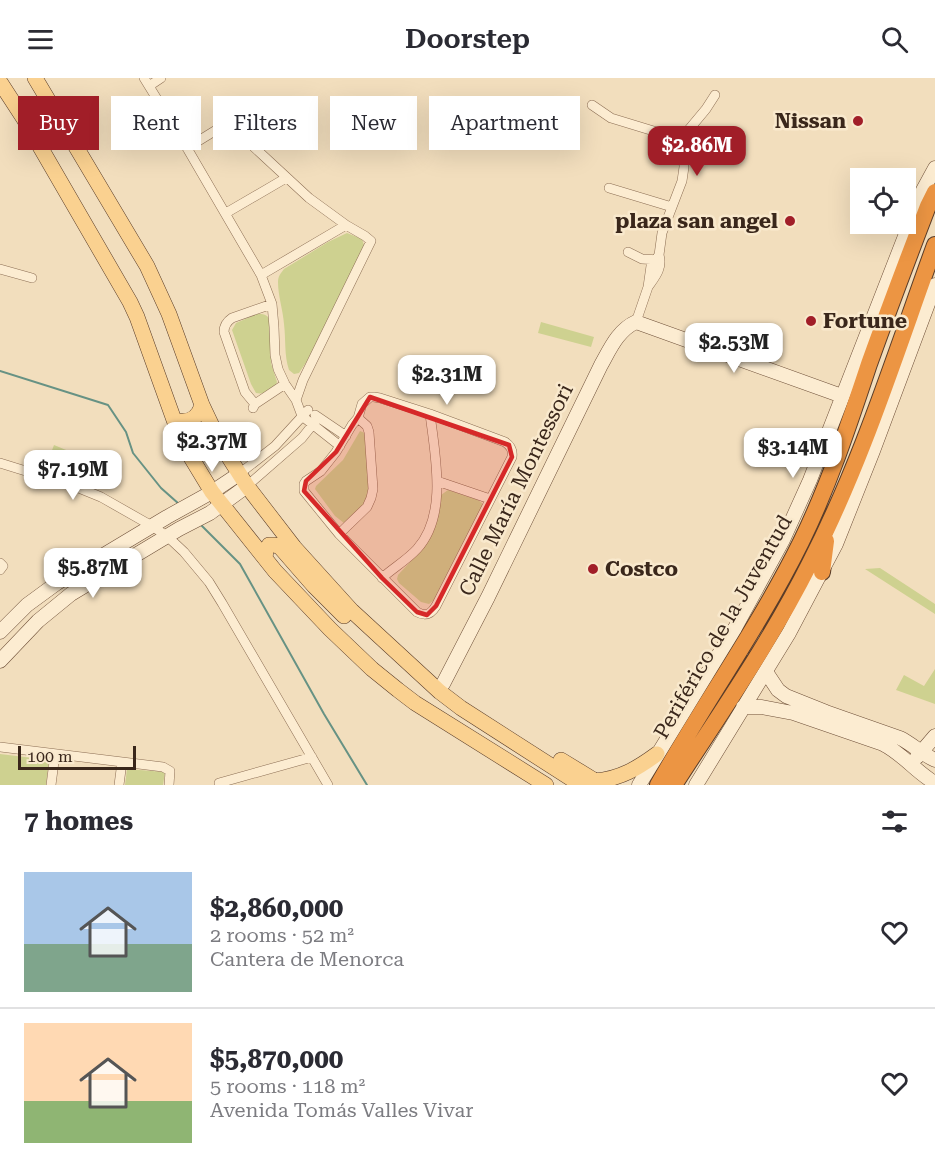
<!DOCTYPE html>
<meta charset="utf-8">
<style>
body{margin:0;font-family:"Roboto Serif",serif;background:#f7f7f7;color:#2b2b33;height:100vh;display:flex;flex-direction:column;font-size:22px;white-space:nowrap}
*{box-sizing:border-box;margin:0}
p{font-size:20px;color:#7c7c81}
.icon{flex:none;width:33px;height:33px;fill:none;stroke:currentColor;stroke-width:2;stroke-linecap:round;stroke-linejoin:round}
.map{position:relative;height:707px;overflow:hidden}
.sheet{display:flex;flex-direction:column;background:#fff;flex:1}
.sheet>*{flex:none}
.hud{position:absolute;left:18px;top:18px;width:600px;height:54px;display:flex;gap:12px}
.buttons{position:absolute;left:850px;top:90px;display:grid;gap:12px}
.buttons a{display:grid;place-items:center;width:66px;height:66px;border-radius:0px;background:#fff;box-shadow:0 6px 24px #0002;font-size:30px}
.scale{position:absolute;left:18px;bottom:15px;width:118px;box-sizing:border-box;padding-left:6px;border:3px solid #3a271b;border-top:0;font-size:16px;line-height:21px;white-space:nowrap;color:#3a271b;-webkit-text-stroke:4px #f9e9cd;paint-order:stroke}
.price{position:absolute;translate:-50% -51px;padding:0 14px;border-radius:12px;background:#fff;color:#222;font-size:20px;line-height:39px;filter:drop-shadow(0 2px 3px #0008)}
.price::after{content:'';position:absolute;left:50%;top:36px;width:18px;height:14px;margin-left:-9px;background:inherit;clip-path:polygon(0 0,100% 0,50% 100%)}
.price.current{background:#a11e28;color:#fff}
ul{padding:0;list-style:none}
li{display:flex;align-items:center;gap:18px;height:150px;padding:0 24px}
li+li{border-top:2px solid #e1e1e2}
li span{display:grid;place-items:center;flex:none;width:168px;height:120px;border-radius:0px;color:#555}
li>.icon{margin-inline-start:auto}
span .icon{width:72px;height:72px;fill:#fffc;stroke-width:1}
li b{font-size:26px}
h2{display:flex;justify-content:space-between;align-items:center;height:72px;padding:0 24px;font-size:26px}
.tag{padding:0 21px;border-radius:0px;background:#fff;box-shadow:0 6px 24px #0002;font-size:21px;line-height:54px}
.tag.current{background:#a11e28;color:#fff}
header{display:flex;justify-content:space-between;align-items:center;height:78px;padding:0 24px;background:#fff;font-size:27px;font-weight:600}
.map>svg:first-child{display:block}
.green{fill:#ced190}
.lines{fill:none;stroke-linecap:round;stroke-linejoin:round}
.stream{stroke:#679284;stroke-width:2}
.street-casing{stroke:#8c6e54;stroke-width:10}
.secondary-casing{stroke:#6e4f38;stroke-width:15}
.primary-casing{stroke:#593c29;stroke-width:16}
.highway-casing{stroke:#593c29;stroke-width:18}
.street{stroke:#fcecd1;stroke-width:9}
.secondary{stroke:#fcecd1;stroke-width:14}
.primary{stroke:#fad190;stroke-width:15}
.highway{stroke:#ec9543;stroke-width:16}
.marked{fill:#d62828;fill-opacity:0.2;stroke:#d62828;stroke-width:4.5;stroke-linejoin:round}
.poi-dot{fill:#a11e28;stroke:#f9e9cd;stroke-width:2}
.labels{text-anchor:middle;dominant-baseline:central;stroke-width:5;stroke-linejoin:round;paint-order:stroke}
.poi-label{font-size:21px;font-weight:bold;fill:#3a271b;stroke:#f9e9cd;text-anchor:end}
.street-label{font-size:21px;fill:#3a271b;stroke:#f9e9cd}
</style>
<header><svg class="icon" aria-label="menu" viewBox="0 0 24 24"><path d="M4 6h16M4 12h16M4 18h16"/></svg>Doorstep<svg class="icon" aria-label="search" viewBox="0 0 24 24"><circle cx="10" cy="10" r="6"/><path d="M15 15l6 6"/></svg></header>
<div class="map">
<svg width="935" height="707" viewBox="0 0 935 707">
<rect width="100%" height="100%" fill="#f2debd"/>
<path class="green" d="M 347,155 L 362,161 L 365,170 L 307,283 L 299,295 L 294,296 L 289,292 C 284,277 286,262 284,246 C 283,232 278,218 278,204 C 278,198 281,195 284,191 L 328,164 Z
M 257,236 C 263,236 267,236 270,242 L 271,285 L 277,304 C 274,312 265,317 256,315 L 251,306 L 232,252 L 236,245 Z
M 541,244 L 594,259 L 591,269 L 538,255 Z
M 360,353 L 365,355 L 371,412 L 369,425 L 344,445 L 335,438 L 315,411 L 316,408 L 343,382 Z
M 54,367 L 71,374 L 63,394 L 46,388 Z
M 448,412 L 478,422 L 482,425 L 482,430 L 436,521 L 429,526 L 421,524 L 399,505 L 397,501 L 398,497 C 426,467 436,458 441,417 Z
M 880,490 L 935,526 L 935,536 L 865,491 Z
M 935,591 L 935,626 L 896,612 L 904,597 L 924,608 Z
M 0,676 L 49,682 L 46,707 L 0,707 Z
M 127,691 L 165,694 L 163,707 L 125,707 Z"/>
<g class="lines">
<path class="stream" d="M 0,293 L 108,327 L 126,354 L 133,375 L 161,410 L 179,426
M 201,447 L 240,486 L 324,636 L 367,707"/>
<g class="street-casing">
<path id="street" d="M 144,0 L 187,70 L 261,197 L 272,226 L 274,249 L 275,277 L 278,291 L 285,306 L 296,322 L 302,338 L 340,368
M 149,8 L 161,0
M 592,27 L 611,40 L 683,62
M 187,70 L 221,49 L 230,47 L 309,120 L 346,147 L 365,158 L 371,163 L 303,302 L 296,322
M 609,110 L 672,129
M 226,135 L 286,100
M 628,174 L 642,181 L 660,182
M 659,177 L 662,155 L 682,103 L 684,89 L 683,62 L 686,55 L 706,31 L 715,17
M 659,177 C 663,190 655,199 648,209 L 651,188 Z
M 0,191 L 32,200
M 261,197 L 346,147
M 636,244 L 648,209
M 370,319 L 374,319 L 380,320 L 430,336 L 505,364 C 511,368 513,372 512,379 L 436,528 C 431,536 426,539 417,534 L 339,456 L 304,413 L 304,406 L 306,403 L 321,393 L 336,374 L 352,347 L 358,340 L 362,326 Z
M 255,326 L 245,314 L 224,254 C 224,248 226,244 232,240 L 272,226
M 253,330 L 255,326 L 285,306
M 315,337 L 346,358
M 0,385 L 74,408 L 101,419 L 152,448 L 168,459 L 184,474 L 209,504 L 222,525 L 328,707
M 239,396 L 275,368 L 308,332
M 437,403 L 490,421
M 247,408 L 302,360 L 318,340
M 339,456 L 367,429 L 371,420 L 373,411 L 369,354 L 367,348 L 358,340
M 0,485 L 3,488 L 0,492
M 382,500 C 393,490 407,482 417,471 C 448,437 435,377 430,336
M 0,669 L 163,689 L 170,693 L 169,707
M 219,705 L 312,679
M 51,707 L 55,676
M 119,707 L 122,684"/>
</g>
<g class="secondary-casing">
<path id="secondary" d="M 0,554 L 27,527 L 57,505 L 167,439 L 212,414 L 239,396
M 0,583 L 38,543 L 71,516 L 179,451 L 210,435 L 247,408
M 766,594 L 778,612 L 786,618 L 826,634 L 900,660 C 912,666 922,676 935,682
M 443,606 L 488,519 L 601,287 C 610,271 618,252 636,244 L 842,318
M 743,629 L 762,629 L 793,635 L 883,666 C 903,676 916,694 935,705
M 917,679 L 935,658
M 639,707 L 735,550 L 783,462 L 810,402 L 923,112 L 935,90
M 696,707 L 789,555 L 836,466 L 873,373 L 935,207"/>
</g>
<g class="primary-casing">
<path id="primary" d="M 35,0 L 147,188 L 169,236 L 202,327 L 220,365 L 247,408 L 294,469 L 352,533 L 440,614 L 461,630 L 581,707
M 0,4 L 24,41 L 130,224 L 137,239 L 174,342 L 189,376 L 212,414 L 275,493 L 330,551 L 372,591 L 398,612 L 415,625 L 546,707
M 174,342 C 188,346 198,341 202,327
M 265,480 L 266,472 L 269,467 L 275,467 L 280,469 L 314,508 L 344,538
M 561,682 L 602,707
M 595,703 C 620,701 638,690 657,676"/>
</g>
<g class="highway-casing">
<path id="highway" d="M 822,494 L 826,463
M 658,707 C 704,625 759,549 801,464 C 829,407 849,346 869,286 C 888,233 908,180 928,128 L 935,114
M 674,707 C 721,634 771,563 810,485 C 862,384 896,274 935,167"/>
</g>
<use href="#street" class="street"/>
<use href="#secondary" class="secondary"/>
<use href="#primary" class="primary"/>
<use href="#highway" class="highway"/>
</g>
<path class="marked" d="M 370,319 L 509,367 L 512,379 L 436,528 L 427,537 L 417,534 L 382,500 L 304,413 L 306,403 L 336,374 Z"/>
<g class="poi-dot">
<circle cx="858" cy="43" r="6"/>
<circle cx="790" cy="143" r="6"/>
<circle cx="811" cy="243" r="6"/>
<circle cx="593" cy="491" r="6"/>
</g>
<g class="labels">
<g class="poi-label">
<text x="846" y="43">Nissan</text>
<text x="778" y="143">plaza san angel</text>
<text x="823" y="243" text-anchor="start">Fortune</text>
<text x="605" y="491" text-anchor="start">Costco</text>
</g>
<g class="street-label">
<text transform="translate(516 412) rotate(-64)">Calle María Montessori</text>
<text transform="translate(723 549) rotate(-60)">Periférico de la Juventud</text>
</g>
</g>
</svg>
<div class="buttons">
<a><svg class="icon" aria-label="locate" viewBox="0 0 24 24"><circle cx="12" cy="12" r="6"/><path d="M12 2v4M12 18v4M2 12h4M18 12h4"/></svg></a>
</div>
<div class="scale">100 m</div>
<b class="price current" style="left:697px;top:99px">$2.86M</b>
<b class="price" style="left:734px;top:296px">$2.53M</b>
<b class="price" style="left:447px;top:328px">$2.31M</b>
<b class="price" style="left:212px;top:395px">$2.37M</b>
<b class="price" style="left:793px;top:401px">$3.14M</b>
<b class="price" style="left:73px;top:423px">$7.19M</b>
<b class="price" style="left:93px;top:521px">$5.87M</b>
<div class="hud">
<a class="tag current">Buy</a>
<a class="tag">Rent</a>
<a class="tag">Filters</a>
<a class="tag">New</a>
<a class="tag">Apartment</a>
</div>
</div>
<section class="sheet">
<h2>7 homes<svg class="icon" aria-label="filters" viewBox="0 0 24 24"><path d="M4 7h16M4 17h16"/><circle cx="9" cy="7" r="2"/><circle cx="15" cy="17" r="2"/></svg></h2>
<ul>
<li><span style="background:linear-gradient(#a9c7e8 60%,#7fa58c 0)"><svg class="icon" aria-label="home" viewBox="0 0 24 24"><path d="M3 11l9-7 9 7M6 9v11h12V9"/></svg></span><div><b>$2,860,000</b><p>2 rooms · 52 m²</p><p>Cantera de Menorca</p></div><svg class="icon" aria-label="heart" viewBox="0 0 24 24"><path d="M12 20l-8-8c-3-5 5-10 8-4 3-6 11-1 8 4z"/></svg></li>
<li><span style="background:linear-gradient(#ffd9b3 65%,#8fb573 0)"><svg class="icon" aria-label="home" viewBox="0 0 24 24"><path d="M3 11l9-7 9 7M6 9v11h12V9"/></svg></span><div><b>$5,870,000</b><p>5 rooms · 118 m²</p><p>Avenida Tomás Valles Vivar</p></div><svg class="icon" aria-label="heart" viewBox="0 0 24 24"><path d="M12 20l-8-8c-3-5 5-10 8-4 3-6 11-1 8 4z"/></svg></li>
</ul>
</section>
